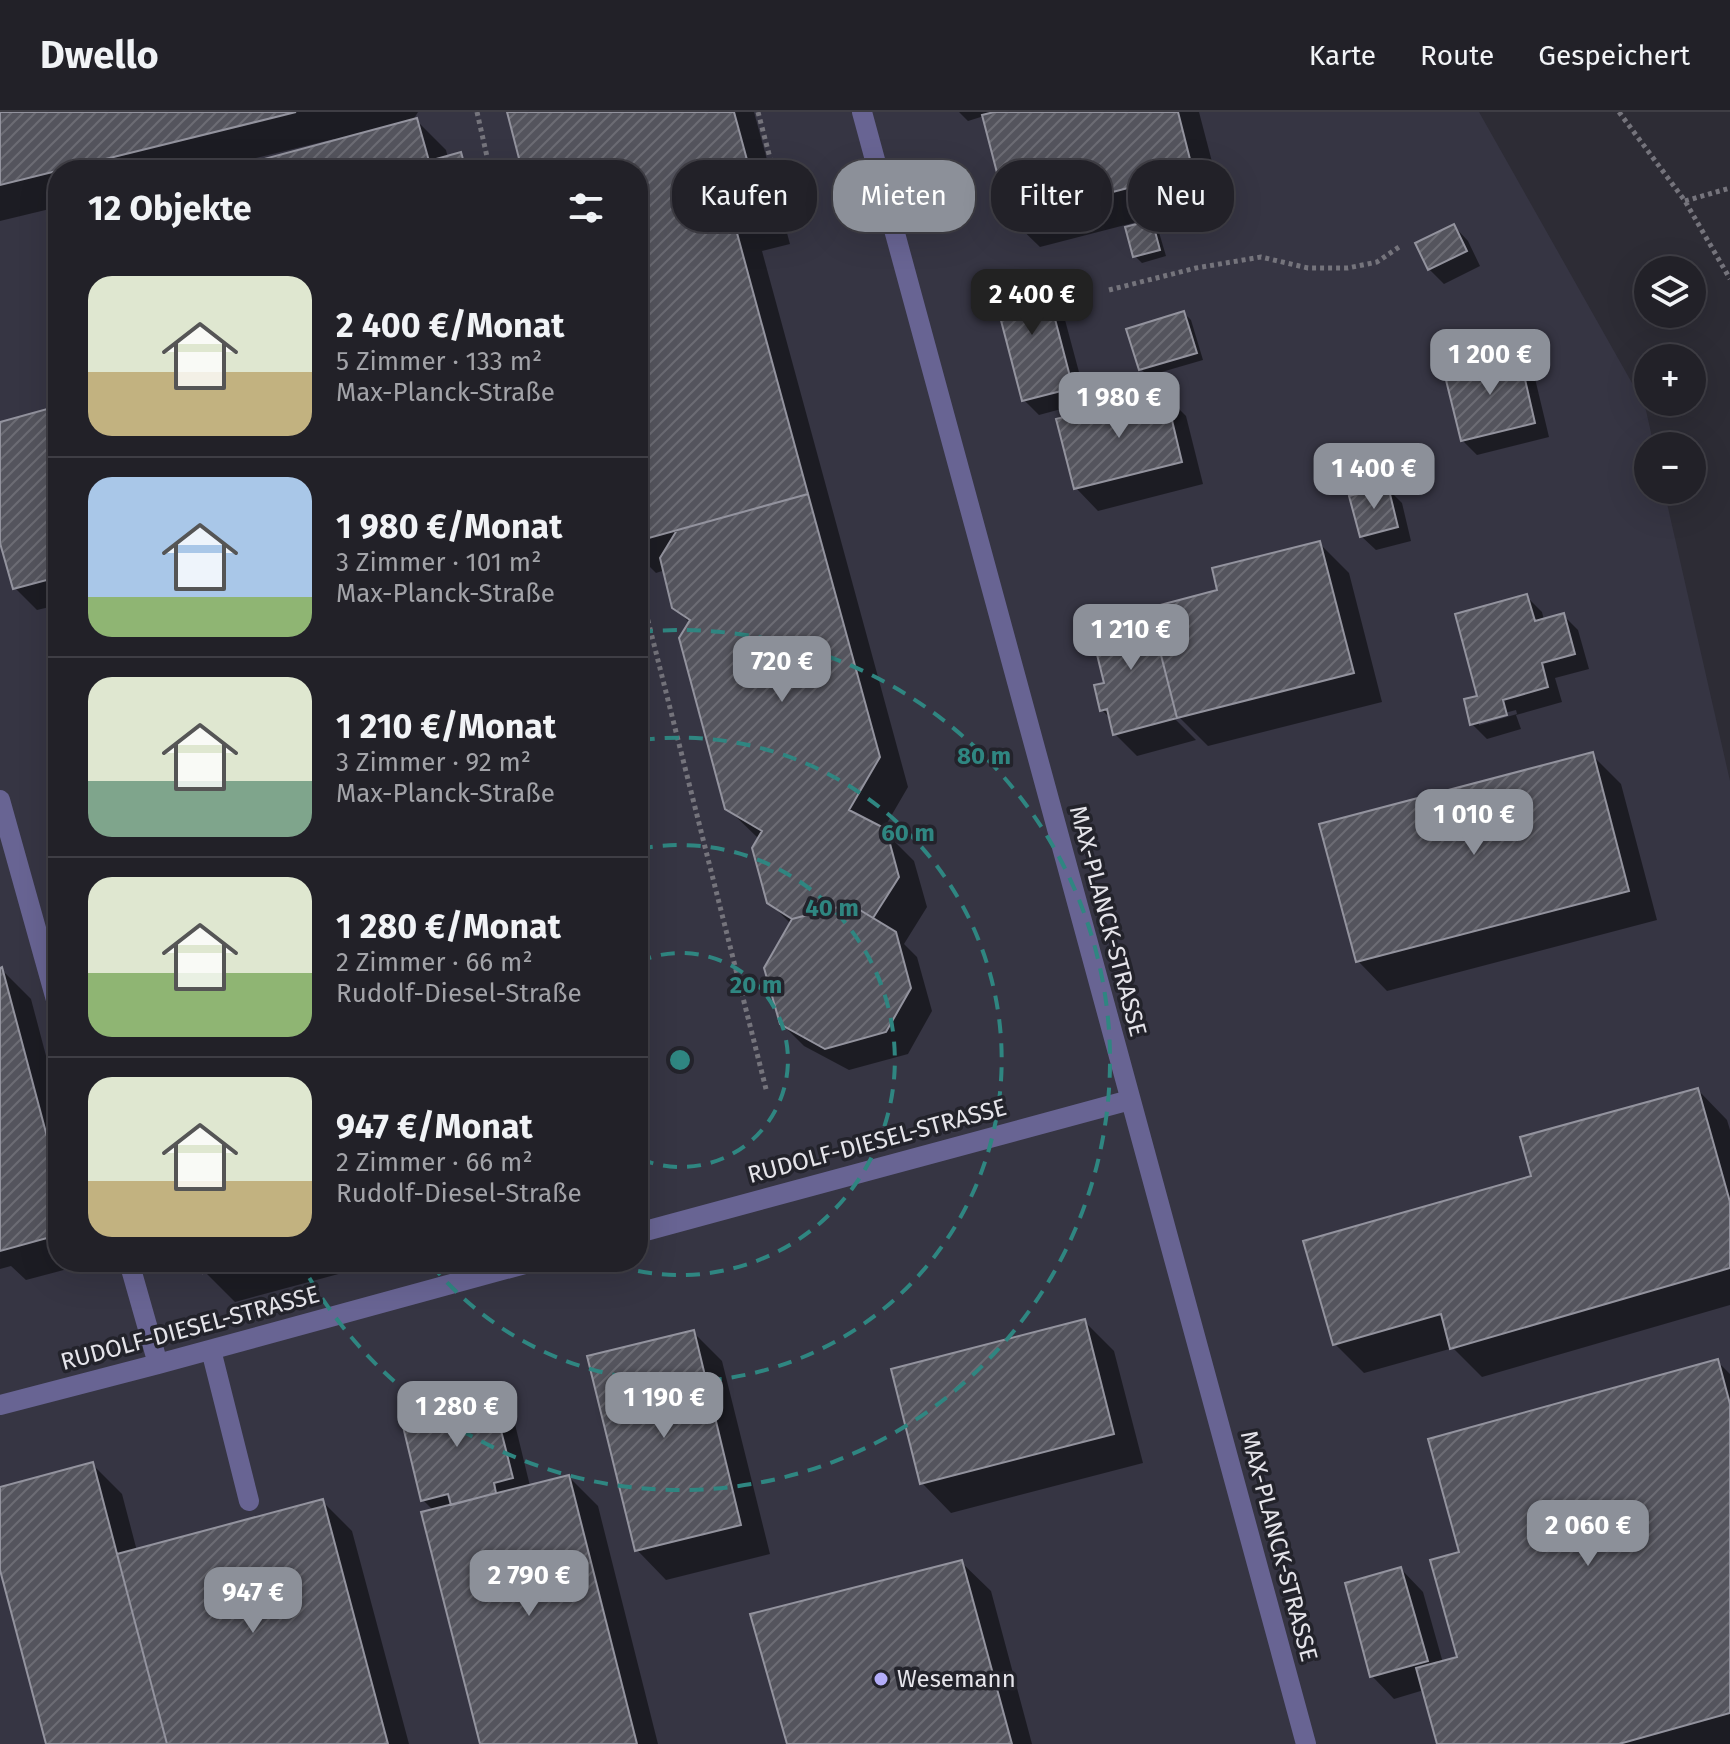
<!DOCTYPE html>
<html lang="de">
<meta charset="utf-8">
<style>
body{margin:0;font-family:"Fira Sans",sans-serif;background:#2a2930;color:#f1f3f6;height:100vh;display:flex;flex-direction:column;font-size:30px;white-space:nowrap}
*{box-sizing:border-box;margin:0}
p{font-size:26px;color:#a2a3a8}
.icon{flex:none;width:44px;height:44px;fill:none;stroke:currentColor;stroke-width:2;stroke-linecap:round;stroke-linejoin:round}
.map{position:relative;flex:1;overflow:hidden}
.details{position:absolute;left:48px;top:48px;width:600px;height:1112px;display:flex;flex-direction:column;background:#222128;border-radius:32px;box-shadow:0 8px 32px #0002,0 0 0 2px #3f3e45}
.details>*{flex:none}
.guide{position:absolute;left:672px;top:48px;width:760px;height:72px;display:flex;gap:16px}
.buttons{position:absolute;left:1634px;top:144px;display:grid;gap:16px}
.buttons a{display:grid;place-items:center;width:72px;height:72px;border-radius:50%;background:#222128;box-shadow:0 8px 32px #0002,0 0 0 2px #3f3e45;font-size:40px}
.price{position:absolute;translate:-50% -68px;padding:0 18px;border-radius:16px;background:#8c9099;color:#fff;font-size:26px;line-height:52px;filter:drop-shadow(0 2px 4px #0008)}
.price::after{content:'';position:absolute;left:50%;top:48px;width:24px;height:18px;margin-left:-12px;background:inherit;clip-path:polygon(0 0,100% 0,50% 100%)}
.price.active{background:#222;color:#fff}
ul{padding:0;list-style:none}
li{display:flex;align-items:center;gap:24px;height:200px;padding:0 40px}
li+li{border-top:2px solid #3f3e45}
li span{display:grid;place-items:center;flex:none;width:224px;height:160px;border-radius:24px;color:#555}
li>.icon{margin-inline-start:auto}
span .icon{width:96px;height:96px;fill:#fffc;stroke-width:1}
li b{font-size:34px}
h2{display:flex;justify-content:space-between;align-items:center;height:96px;padding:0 40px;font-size:34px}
.tag{padding:0 28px;border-radius:32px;background:#222128;box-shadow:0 8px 32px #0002,0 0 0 2px #3f3e45;font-size:28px;line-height:72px}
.tag.active{background:#8c9099;color:#fff}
header{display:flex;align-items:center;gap:48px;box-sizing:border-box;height:112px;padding:0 40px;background:#222128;border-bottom:2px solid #3f3e45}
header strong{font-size:38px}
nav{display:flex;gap:44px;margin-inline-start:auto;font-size:28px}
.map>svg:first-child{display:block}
.built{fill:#363543;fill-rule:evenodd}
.shadow{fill:#0007;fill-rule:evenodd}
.building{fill:url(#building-hatch);stroke:#93939e;stroke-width:2}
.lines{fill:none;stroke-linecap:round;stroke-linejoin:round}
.path{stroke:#75747c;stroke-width:5;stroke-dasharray:4 4;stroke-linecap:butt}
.minor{stroke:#686493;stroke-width:20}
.ring{fill:none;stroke:#2f8681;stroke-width:4;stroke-dasharray:14 10}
.poi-dot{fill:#b3adf9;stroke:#23232b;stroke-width:3}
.labels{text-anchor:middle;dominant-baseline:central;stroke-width:7;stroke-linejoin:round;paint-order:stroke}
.street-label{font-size:24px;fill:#e5e4ea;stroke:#23232b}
.poi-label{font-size:24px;fill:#e5e4ea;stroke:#23232b;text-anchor:start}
.centre{fill:#2f8681;stroke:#23232b;stroke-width:4}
.ring-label{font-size:24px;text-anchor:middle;font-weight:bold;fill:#2f8681;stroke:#23232b;stroke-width:7;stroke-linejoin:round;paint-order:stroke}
</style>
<header>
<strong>Dwello</strong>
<nav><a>Karte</a><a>Route</a><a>Gespeichert</a></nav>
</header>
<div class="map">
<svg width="1730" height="1632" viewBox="0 0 1730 1632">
<defs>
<pattern id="building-hatch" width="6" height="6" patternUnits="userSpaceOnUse" patternTransform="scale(2)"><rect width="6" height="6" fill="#54545d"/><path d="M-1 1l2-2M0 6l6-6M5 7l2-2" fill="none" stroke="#6c6c74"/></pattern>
</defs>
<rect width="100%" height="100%" fill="#2d2c35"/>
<path class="built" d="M 0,0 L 1479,0 L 1645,294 L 1654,334 L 1648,334 L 1648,378 L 1664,378 L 1730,669 L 1730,1632 L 0,1632 ZM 58,58 L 638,58 L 638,1150 L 58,1150 Z"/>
<path class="shadow" d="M 0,0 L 418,0 L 412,10 L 417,9 L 446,38 L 448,46 L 460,42 L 476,58 L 231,58 L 335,30 L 334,27 L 207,58 L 58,58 L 58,95 L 0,109 Z
M 509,0 L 754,0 L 790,132 L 762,139 L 908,675 L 883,718 L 914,749 L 927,795 L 904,832 L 917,845 L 932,899 L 908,942 L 849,958 L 804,934 L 781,911 L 791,812 L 769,790 L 760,728 L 727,696 L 690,511 L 673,494 L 665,458 L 656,461 L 638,443 L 638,58 L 524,58 Z
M 959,0 L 1199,0 L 1222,88 L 1040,135 L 1010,106 L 984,4 L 968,9 Z
M 1150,109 L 1158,117 L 1166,144 L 1142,151 L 1135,144 Z
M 1454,114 L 1468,129 L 1480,154 L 1444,172 L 1429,157 Z
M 1042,163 L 1057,178 L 1087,290 L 1039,303 L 1024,288 Z
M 1184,201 L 1191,208 L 1203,248 L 1148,264 L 1141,257 Z
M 1518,243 L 1533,258 L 1549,325 L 1477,343 L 1462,328 Z
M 1164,282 L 1186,304 L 1203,372 L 1098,399 L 1076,376 Z
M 58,296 L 58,493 L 37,498 L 15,476 L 0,423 L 0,312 Z
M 1387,376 L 1402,391 L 1411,429 L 1376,438 L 1361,424 Z
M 1319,431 L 1349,461 L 1382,590 L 1208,634 L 1171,597 L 1168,600 L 1196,628 L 1137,644 L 1115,622 L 1111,607 L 1102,598 L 1107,572 L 1220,480 Z
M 1527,485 L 1542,500 L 1544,508 L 1563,503 L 1578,518 L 1589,557 L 1555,566 L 1562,590 L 1516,603 L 1521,617 L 1487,627 L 1472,612 L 1479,585 ZM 1516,598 L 1517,602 L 1479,613 L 1479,608 Z
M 1592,643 L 1621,672 L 1657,808 L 1387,879 L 1358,849 Z
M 1,857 L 31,887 L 58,989 L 58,1150 L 94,1150 L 26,1168 L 11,1154 L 0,1157 Z
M 1698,978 L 1727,1008 L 1730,1018 L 1730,1193 L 1482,1265 L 1453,1236 L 1364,1261 L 1335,1232 L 1534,1065 Z
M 203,1150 L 383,1150 L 235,1190 L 205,1160 Z
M 1085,1210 L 1114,1239 L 1143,1351 L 951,1401 L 922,1371 Z
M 693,1220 L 722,1249 L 770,1442 L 666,1468 L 637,1438 Z
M 1717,1249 L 1730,1262 L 1730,1632 L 1439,1632 L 1424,1578 L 1394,1587 L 1372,1564 L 1401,1457 L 1423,1480 L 1443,1551 L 1459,1546 L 1461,1442 Z
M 490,1281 L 513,1304 L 530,1374 L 569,1365 L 598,1394 L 658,1632 L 482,1632 L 434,1399 L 423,1388 Z
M 92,1352 L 122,1382 L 137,1439 L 322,1389 L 352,1419 L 409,1632 L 48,1632 L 0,1451 L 0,1377 Z
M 961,1450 L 991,1479 L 1032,1632 L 789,1632 Z"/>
<path class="building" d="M 0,0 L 296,0 L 0,73 Z
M 507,0 L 734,0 L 762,103 L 734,110 L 808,382 L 638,429 L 638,58 L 522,58 Z
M 994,0 L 1178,0 L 1193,59 L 1009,107 L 982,3 Z
M 417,6 L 429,49 L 461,40 L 466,58 L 223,58 Z
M 1152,108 L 1160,138 L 1133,145 L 1125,115 Z
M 1454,112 L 1467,139 L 1428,158 L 1415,131 Z
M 1043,161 L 1073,276 L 1022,289 L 992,174 Z
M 1184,199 L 1197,241 L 1139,258 L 1126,217 Z
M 1519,241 L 1535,311 L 1461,329 L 1444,260 Z
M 1165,279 L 1182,350 L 1074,377 L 1056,307 Z
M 58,294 L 58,465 L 13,477 L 0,431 L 0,310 Z
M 1388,374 L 1398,415 L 1360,425 L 1349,384 Z
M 808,382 L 880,645 L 849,698 L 886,717 L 899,765 L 873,806 L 850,792 L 792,807 L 767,791 L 752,736 L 762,719 L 725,697 L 679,526 L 690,508 L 672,496 L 660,446 L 677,418 Z
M 1320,429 L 1354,561 L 1177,606 L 1149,496 L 1217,478 L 1212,456 Z
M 1527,482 L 1535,509 L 1564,501 L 1575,542 L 1542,551 L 1548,575 L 1503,588 L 1507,603 L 1470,613 L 1464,587 L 1477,584 L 1455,502 Z
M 1149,496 L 1177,606 L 1113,623 L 1107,597 L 1100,599 L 1094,573 L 1104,571 L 1089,510 Z
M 1593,640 L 1629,779 L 1356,850 L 1319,712 Z
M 850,792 L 896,820 L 911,876 L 886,920 L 825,937 L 780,912 L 764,856 L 792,807 Z
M 2,855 L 58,1066 L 58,1123 L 0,1139 L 0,856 Z
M 1698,976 L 1730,1090 L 1730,1156 L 1450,1237 L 1441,1202 L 1333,1233 L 1303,1129 L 1531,1064 L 1520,1025 Z
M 200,1150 L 246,1150 L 203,1161 Z
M 1085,1207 L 1114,1322 L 920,1372 L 891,1257 Z
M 694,1218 L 741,1413 L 635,1439 L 587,1244 Z
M 1718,1247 L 1730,1292 L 1730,1601 L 1619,1632 L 1437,1632 L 1416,1556 L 1457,1545 L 1430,1448 L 1459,1440 L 1428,1327 Z
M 491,1279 L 513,1366 L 494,1371 L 496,1381 L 451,1393 L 448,1382 L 421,1389 L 400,1302 Z
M 93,1350 L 117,1442 L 167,1632 L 46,1632 L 0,1458 L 0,1375 Z
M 569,1363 L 637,1632 L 480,1632 L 421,1400 Z
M 323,1387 L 388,1632 L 167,1632 L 117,1442 Z
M 962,1448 L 1012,1632 L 787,1632 L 750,1502 Z
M 1401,1455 L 1428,1549 L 1370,1565 L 1345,1471 Z"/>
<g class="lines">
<path class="path" d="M 477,0 L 490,58
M 758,0 L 776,69
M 1619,0 L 1685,89 L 1730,167
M 1685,89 L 1730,76
M 1109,178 L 1196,156 L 1261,145 L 1308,156 L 1348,156 L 1377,150 L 1402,133
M 638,469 L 767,981"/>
<path class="minor" d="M 862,0 L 1306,1632
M 0,688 L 58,895
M 638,1121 L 1130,988
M 129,1150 L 158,1252
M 211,1238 L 249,1389
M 0,1293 L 158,1252 L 532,1150"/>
</g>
<g class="ring">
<path d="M638 850A107 107 0 1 1 638 1046"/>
<path d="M639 737A215 215 0 1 1 606 1150"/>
<path d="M641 628A322 322 0 1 1 430 1151"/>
<path d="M639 520A430 430 0 1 1 302 1153"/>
</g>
<circle class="poi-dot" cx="881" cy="1567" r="8"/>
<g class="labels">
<g class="street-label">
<text transform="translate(1108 809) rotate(75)">MAX-PLANCK-STRASSE</text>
<text transform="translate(877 1029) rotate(-15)">RUDOLF-DIESEL-STRASSE</text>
<text transform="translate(190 1216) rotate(-15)">RUDOLF-DIESEL-STRASSE</text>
<text transform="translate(1279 1434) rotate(75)">MAX-PLANCK-STRASSE</text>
</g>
<g class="poi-label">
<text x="897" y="1567">Wesemann</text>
</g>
</g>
<circle cx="680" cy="948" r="12" class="centre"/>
<g class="ring-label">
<text x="984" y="652">80 m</text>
<text x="908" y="729">60 m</text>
<text x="832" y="804">40 m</text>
<text x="756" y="881">20 m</text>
</g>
</svg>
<div class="buttons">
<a><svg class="icon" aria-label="layers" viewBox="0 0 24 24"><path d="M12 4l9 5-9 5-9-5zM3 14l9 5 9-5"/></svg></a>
<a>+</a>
<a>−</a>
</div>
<b class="price active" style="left:1032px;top:225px">2 400 €</b>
<b class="price" style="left:1490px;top:285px">1 200 €</b>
<b class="price" style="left:1119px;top:328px">1 980 €</b>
<b class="price" style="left:1374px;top:399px">1 400 €</b>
<b class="price" style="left:1131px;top:560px">1 210 €</b>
<b class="price" style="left:782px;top:592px">720 €</b>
<b class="price" style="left:1474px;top:745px">1 010 €</b>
<b class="price" style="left:664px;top:1328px">1 190 €</b>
<b class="price" style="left:457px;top:1337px">1 280 €</b>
<b class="price" style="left:1588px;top:1456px">2 060 €</b>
<b class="price" style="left:529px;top:1506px">2 790 €</b>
<b class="price" style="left:253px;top:1523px">947 €</b>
<div class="guide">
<a class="tag">Kaufen</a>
<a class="tag active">Mieten</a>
<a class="tag">Filter</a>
<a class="tag">Neu</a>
</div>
<section class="details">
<h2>12 Objekte<svg class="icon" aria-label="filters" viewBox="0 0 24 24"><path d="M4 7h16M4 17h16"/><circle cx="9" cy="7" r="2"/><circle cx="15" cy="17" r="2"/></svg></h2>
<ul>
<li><span style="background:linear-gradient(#dfe7d0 60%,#c2b280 0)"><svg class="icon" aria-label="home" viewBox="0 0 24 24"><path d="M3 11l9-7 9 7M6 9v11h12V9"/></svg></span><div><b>2 400 €/Monat</b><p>5 Zimmer · 133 m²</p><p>Max-Planck-Straße</p></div></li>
<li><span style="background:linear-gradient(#a9c7e8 75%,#8fb573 0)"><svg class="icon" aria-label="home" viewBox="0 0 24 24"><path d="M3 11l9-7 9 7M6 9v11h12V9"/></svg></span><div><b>1 980 €/Monat</b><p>3 Zimmer · 101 m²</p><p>Max-Planck-Straße</p></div></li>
<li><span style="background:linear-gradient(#dfe7d0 65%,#7fa58c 0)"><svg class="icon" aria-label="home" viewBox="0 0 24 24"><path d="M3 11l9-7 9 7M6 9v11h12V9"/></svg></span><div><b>1 210 €/Monat</b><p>3 Zimmer · 92 m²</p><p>Max-Planck-Straße</p></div></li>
<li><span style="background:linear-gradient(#dfe7d0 60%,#8fb573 0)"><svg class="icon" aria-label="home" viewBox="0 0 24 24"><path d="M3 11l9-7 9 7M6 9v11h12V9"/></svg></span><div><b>1 280 €/Monat</b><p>2 Zimmer · 66 m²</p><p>Rudolf-Diesel-Straße</p></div></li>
<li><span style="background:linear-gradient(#dfe7d0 65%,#c2b280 0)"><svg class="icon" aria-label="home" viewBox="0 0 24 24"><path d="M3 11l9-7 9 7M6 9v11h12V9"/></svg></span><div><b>947 €/Monat</b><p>2 Zimmer · 66 m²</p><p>Rudolf-Diesel-Straße</p></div></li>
</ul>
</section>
</div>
